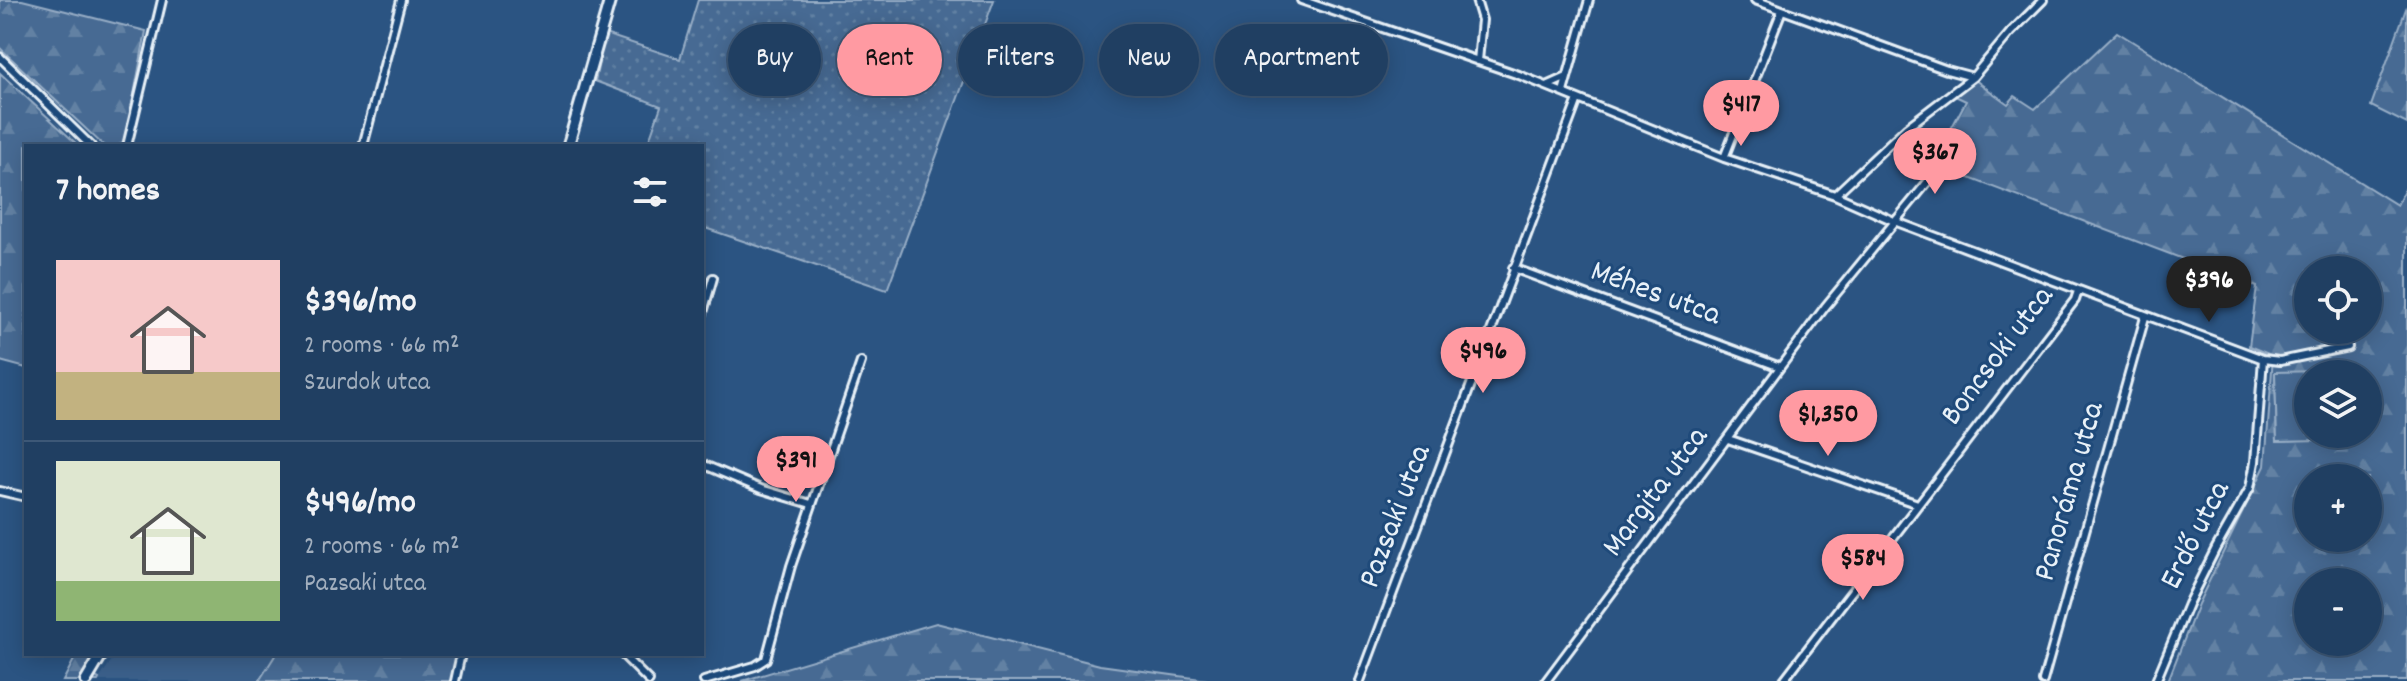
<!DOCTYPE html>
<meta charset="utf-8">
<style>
body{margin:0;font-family:Dekko,sans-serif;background:#284668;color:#f1f3f6;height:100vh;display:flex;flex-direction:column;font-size:30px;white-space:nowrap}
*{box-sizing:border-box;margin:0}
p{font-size:26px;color:#a2afbe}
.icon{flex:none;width:44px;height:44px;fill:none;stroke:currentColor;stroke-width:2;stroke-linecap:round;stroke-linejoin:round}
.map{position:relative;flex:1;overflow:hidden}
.details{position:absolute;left:24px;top:144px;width:680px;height:512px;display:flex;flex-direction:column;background:#203f62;border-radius:0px;box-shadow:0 4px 20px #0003,0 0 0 2px #3d5877}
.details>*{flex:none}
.hud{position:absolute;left:728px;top:24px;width:760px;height:72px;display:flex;gap:16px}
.controls{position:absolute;left:2294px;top:256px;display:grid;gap:16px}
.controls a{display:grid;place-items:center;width:88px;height:88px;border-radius:50%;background:#203f62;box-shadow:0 4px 20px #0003,0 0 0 2px #3d5877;font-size:40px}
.price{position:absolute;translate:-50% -68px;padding:0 18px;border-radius:28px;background:#ff9aa2;color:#111;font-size:26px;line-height:52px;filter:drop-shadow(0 2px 4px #0008)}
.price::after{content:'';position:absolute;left:50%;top:48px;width:24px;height:18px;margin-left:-12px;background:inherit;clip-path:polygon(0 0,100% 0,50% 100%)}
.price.selected{background:#222;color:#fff}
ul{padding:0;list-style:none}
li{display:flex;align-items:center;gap:24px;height:200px;padding:0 32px}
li+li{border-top:2px solid #3d5877}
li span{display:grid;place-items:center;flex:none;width:224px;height:160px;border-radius:0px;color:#555}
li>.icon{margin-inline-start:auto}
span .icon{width:96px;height:96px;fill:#fffc;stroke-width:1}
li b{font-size:34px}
h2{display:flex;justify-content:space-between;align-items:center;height:96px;padding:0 32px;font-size:34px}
.tag{padding:0 28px;border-radius:36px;background:#203f62;box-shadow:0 4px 20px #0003,0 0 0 2px #3d5877;font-size:28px;line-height:72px}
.tag.selected{background:#ff9aa2;color:#111}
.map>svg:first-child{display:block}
.built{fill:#3a608b}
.green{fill:url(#green-dots);stroke:#98aec6;stroke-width:2}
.forest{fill:url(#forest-firs);stroke:#98aec6;stroke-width:2;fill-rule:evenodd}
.pitch{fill:#476b93;stroke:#98aec6;stroke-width:2}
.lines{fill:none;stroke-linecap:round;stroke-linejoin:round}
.street-casing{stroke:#e8f1f8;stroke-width:12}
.secondary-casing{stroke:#e8f1f8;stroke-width:15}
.street{stroke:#1f4a7a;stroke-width:6}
.secondary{stroke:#1f4a7a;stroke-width:9}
.labels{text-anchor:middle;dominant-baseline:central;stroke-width:6;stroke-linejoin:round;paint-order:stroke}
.street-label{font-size:32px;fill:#e8f1f8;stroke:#1f4a7a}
</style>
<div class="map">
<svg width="2407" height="681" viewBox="0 0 2407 681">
<defs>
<pattern id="green-dots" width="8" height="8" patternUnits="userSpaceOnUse" patternTransform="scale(2)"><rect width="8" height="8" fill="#476b93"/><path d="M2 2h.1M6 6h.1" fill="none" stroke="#6281a3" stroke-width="1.8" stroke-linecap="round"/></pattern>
<pattern id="forest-firs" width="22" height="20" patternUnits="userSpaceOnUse" patternTransform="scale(2)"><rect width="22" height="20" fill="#476b93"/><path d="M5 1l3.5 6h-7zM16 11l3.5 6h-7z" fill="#6281a3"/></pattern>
</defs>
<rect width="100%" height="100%" fill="#2b5482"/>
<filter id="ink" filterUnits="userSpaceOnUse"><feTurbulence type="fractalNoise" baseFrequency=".0125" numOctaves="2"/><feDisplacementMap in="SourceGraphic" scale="16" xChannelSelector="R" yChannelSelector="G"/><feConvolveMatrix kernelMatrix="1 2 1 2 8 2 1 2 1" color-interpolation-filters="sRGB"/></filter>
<g filter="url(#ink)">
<path class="built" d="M 116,654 L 276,654 L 259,681 L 98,681 Z"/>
<path class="green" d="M 698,0 L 994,0 L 887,290 L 702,227 L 702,146 L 647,146 L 661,106 L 595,81 L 605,34 L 680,59 Z"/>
<path class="forest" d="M 0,0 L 22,0 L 146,31 L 127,132 L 121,146 L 104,146 L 0,48 Z
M 2407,6 L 2407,124 L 2371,106 Z
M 2117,32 L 2397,205 L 2407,185 L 2407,681 L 2168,681 L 2198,604 L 2265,466 L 2273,356 L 2249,346 L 2257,287 L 1932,164 L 1966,101 L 1953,95 L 1975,80 L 2008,104 L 2015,96 L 2035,109 ZM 2308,270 L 2368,270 L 2368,330 L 2308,330 ZM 2275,372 L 2368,374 L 2368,434 L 2320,434 L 2320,439 L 2277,441 ZM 2308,478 L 2368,478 L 2368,538 L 2308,538 ZM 2308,582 L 2368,582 L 2368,642 L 2308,642 Z
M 0,73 L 79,146 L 26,146 L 26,368 L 0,361 Z
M 936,623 L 1100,665 L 1215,681 L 742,681 Z
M 77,654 L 95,654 L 87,672 L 99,679 L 98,681 L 63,681 Z
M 276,654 L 458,654 L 454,681 L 259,681 Z"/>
<path class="pitch" d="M 2319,371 L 2319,374 L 2308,374 L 2308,434 L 2320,434 L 2320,440 L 2277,441 L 2275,372 Z"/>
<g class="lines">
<g class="street-casing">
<path id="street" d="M 1301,0 L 1519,75 L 1724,158 L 1835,195 L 1894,221 L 2263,359 L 2280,361 L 2348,347
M 1476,0 L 1482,20 L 1478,61
M 1755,0 L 1947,70 L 1973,77
M 0,57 L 91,146
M 1547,86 L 1567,77
M 1563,92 L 1589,0
M 127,146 L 162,0
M 363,146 L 401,0
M 1724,158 L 1782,10
M 1835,195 L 1906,128 L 1973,77 L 2010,33 L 2043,0
M 1513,268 L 1780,367
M 702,316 L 713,278
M 1728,439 L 1918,504
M 702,464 L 761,489 L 811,504
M 0,491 L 26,497
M 622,654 L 649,681
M 455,681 L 461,654
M 704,681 L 755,666 L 766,659 L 791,566 L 861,362
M 1360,681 L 1578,99
M 1546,681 L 1825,307 L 1930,179 L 1933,171 L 1931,157
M 1783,681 L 2075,300 L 2078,291
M 2043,681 L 2145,317
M 2156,681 L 2188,604 L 2216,548 L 2250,488 L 2255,462 L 2263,359"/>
</g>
<g class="secondary-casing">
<path id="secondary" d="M 568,146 L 610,0
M 86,681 L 102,654"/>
</g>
<use href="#street" class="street"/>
<use href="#secondary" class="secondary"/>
</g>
</g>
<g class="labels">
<g class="street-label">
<text transform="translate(1655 295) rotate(20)">Méhes utca</text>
<text transform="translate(1999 357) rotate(-53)">Boncsoki utca</text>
<text transform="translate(2071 492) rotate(-74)">Panoráma utca</text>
<text transform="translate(1657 493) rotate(-53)">Margita utca</text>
<text transform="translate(1397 517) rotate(-69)">Pazsaki utca</text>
<text transform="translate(2197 536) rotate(-63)">Erdő utca</text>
</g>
</g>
</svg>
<div class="controls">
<a><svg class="icon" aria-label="locate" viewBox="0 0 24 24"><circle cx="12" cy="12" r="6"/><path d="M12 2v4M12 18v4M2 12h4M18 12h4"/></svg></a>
<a><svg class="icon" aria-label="layers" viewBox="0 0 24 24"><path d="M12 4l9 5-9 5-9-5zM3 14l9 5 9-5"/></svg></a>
<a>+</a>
<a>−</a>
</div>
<b class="price" style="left:1741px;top:148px">$417</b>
<b class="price" style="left:1935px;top:196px">$367</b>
<b class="price selected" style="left:2209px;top:324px">$396</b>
<b class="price" style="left:1483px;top:395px">$496</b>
<b class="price" style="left:1828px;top:458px">$1,350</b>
<b class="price" style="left:796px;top:504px">$391</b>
<b class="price" style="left:1863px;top:602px">$584</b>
<div class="hud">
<a class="tag">Buy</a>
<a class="tag selected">Rent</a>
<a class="tag">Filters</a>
<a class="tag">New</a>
<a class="tag">Apartment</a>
</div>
<section class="details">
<h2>7 homes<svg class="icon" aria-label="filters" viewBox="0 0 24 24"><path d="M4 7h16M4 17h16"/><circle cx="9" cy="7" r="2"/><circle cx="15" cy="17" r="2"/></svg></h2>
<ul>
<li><span style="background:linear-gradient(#f6c9c9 70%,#c2b280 0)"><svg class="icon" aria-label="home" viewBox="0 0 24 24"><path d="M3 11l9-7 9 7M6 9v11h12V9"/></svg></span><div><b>$396/mo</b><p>2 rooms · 66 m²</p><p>Szurdok utca</p></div></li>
<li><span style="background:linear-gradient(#dfe7d0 75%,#8fb573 0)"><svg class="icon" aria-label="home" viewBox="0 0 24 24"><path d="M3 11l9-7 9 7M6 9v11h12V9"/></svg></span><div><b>$496/mo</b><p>2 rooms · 66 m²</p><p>Pazsaki utca</p></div></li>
</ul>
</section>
</div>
